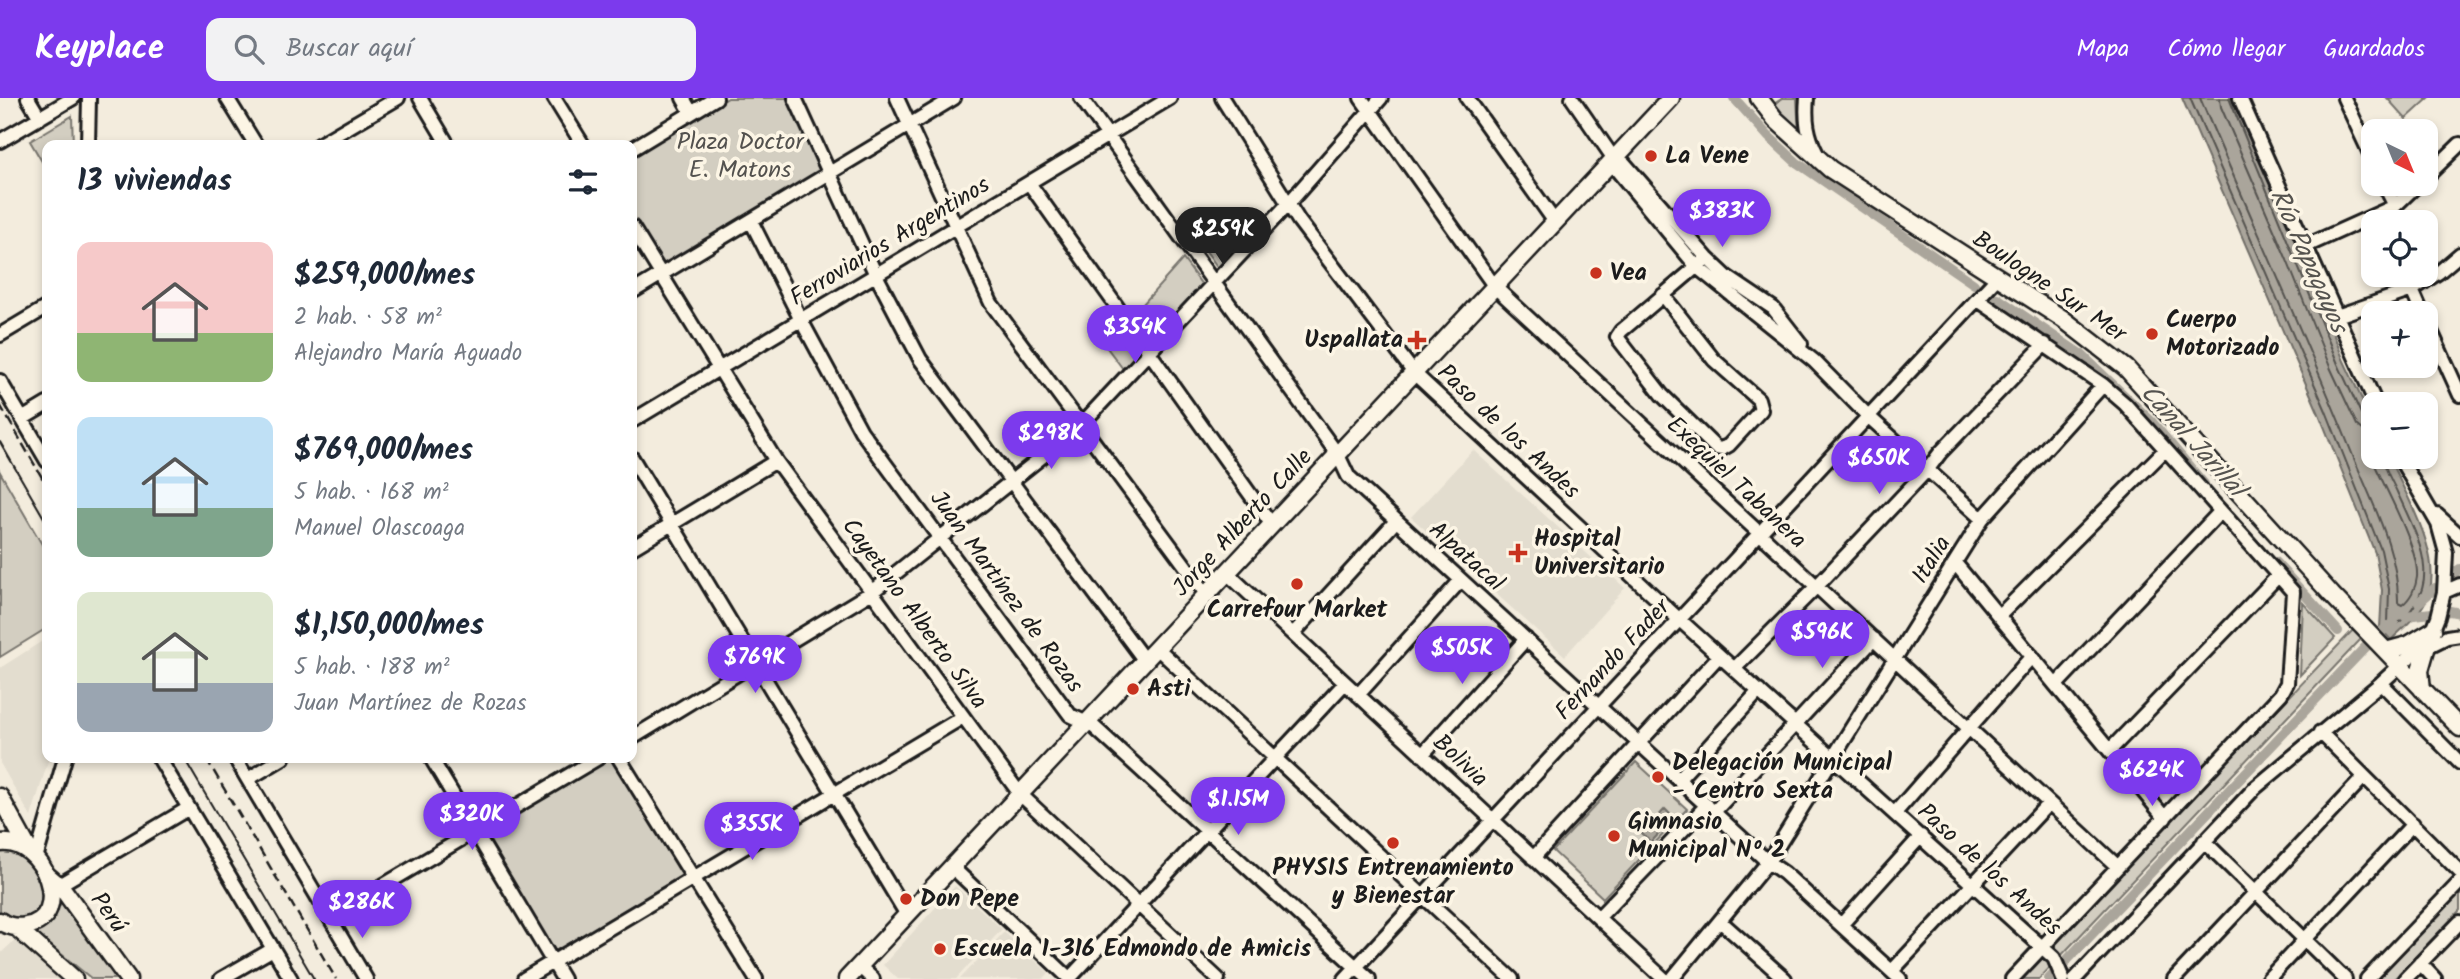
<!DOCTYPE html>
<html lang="es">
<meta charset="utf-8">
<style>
body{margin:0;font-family:Kalam,sans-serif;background:#f2f2f3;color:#1f2937;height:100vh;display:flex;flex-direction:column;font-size:26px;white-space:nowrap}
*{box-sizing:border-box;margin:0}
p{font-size:23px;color:#747a83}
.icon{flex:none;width:38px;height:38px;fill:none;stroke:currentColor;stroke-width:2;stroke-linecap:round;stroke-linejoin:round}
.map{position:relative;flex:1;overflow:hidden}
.details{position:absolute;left:42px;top:42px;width:595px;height:623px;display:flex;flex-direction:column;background:#fff;border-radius:14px;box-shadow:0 4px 10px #0003}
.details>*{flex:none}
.needle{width:46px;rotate:137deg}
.fabs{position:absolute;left:2361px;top:21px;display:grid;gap:14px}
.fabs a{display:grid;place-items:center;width:77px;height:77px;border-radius:14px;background:#fff;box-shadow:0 4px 10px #0003;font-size:35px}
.price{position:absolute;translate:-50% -60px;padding:0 16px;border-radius:24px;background:#7c3aed;color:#fff;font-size:23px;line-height:46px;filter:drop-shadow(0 2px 4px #0008)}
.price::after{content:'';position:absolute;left:50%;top:42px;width:21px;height:16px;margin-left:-10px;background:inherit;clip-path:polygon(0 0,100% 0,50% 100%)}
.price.on{background:#222;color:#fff}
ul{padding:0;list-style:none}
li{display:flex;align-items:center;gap:21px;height:175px;padding:0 35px}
li span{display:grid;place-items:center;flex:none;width:196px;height:140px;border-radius:14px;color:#555}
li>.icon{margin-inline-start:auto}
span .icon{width:84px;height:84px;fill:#fffc;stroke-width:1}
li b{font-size:30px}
h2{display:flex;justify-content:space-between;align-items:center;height:84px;padding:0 35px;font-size:30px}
header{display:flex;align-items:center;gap:42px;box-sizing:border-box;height:98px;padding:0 35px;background:#7c3aed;color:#fff}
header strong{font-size:33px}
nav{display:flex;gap:38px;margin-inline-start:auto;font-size:24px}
.search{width:490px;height:63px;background:#f2f2f3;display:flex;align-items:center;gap:18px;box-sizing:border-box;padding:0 24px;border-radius:14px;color:#747a83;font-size:26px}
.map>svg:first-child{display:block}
.built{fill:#e3ddcf}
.green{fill:#d3cec1;stroke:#78756e;stroke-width:2}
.water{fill:#aaa59b;stroke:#716e68;stroke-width:2}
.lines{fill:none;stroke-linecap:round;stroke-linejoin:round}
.shore{stroke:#55534f;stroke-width:2}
.canal{stroke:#aaa59b;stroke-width:10}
.minor-casing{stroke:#1c1c1c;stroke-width:18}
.major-casing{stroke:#1c1c1c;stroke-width:21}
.minor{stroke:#fcf5e5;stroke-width:12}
.major{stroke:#fcf5e5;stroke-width:16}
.tram{stroke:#1c1c1c;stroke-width:2}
.rail{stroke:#1c1c1c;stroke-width:2.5;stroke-dasharray:10 5;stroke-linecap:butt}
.poi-dot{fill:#c8321e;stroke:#fcf5e5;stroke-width:2.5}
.labels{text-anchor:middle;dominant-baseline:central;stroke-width:7;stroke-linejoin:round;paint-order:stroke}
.park-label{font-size:24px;fill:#53514e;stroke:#fcf5e5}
.poi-label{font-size:24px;font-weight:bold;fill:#1c1c1c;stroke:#fcf5e5;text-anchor:start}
.street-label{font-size:24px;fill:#1c1c1c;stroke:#fcf5e5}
.water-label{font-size:26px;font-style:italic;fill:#55534f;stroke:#fcf5e5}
</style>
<header>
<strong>Keyplace</strong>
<div class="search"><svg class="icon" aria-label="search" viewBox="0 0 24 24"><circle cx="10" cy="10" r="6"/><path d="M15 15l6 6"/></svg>Buscar aquí</div>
<nav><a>Mapa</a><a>Cómo llegar</a><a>Guardados</a></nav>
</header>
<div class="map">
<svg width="2460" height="881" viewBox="0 0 2460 881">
<rect width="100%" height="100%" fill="#f3ecdd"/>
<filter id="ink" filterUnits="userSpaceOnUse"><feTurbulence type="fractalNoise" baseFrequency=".0143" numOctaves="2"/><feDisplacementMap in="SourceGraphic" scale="14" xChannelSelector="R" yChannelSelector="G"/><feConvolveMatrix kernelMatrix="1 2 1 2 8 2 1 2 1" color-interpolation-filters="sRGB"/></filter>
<g filter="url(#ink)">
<path class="built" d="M 1473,352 L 1625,490 L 1565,558 L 1411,419 Z
M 47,540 L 47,660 L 49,660 L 31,719 L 0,665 L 0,570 Z
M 955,788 L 1002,831 L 956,881 L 898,881 L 883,867 Z
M 1004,834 L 1049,875 L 1043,881 L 960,881 Z
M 15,842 L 68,881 L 0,881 L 0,856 Z"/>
<path class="green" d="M 728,0 L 788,0 L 820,74 L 664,167 L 632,118 L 632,60 Z
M 1783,0 L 1797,0 L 1799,38 L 1771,8 Z
M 2387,0 L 2429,0 L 2406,21 Z
M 72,18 L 73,47 L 47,47 L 47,72 L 30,43 Z
M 1211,129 L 1231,156 L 1218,170 L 1199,143 Z
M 1183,161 L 1202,187 L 1152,240 L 1134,216 Z
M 1118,233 L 1136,257 L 1123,271 L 1105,247 Z
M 0,374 L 47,455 L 47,530 L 0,559 Z
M 2303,505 L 2335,540 L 2300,577 Z
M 2354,531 L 2362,540 L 2039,881 L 2020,881 Z
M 605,660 L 612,660 L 682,777 L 553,855 L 481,734 Z
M 1636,664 L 1687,711 L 1603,800 L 1553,753 Z
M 6,753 C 35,758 49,791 37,817 L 21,824 L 9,820 L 0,813 L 0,754 Z
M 2460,788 L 2460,812 L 2394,881 L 2372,881 Z
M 60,801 L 117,881 L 92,881 L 33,833 L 56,812 Z"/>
<path class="water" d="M 2182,0 L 2235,0 L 2302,156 L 2344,263 L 2373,325 L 2373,359 L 2388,359 C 2406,396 2449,467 2424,506 C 2416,520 2402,531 2391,542 L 2380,530 L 2382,492 L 2375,455 L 2319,316 Z
M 1665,711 L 1674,720 L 1651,744 L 1642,736 Z"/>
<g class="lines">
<path class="shore" d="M 2190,0 L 2326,313 L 2381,452 L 2389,491 L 2388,526 L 2392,530 C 2447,490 2420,444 2397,394 C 2392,383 2384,371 2383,359
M 2200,0 C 2250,118 2303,234 2351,353 C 2370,401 2399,452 2398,505 L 2402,507 C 2410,501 2416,490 2417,479 C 2419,451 2387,394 2375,367 L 2374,359
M 2220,0 L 2221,9 L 2287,162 L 2330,269 L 2357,327 L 2364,333 L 2373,335
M 2229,0 L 2338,266 L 2364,322 L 2373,326"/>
<path class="canal" d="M 1734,0 L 1768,38 L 1796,64 L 1974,186
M 1997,200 L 2083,258 L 2151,323 L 2204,386
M 2275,464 L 2338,533
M 2451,478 L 2460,471
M 2419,504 L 2435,490
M 2405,518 L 2450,513 L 2460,515
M 2049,881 L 2378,536 L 2394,525"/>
<g class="minor-casing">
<path id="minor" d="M 28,0 L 40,20
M 227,0 L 256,47
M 420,0 L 448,47
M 554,0 L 583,47
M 683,0 L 691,14
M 795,0 L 876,177 L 920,261 L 1145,563
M 897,0 L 991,205 L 1207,497
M 1081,0 L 1338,357 L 1348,378 L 1768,764 L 1784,775 L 1900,881
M 1222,0 L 1299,123 L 1414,275 L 1671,514 L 2042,849 L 2054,860 L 2063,881
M 1361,0 L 1495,189 L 2118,769
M 1467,0 L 1555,124
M 1572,0 L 1614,61 L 1616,71 L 1697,169 L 1814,263 L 1869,319 L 1982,421
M 1807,0 C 1805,21 1807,37 1817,56
M 2240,0 L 2376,306
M 2344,0 L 2373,62
M 0,43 L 73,0
M 88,47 L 89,0
M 318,47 L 398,0
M 632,51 L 716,0
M 1614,61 L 1624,65 L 1707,160 L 1727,179 L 1773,210 L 1801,246
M 2426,79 L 2460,46
M 1029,85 L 1272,427
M 2384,86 L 2395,108
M 751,123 L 801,222 L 861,333 L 1070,617 L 1093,628 L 1369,881
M 632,129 L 776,363 L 1020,696 L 1218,881
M 2306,148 L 2395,108 L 2418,86
M 2412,192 L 2422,215
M 632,194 L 954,0
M 1663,197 L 1714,262 L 1758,301 L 1761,312 L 1729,347 L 1722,351 L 1716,350 L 1662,297 L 1617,239 L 1621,233 C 1650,209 1678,184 1707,160
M 1978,202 L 2103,287 L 2125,306 L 2293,494 L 2287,585 L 2281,596 L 2012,881
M 2337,218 L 2412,192 L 2439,174 L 2460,156
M 2426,222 L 2460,297
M 0,237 L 47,209
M 0,283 L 47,363
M 22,321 L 47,306
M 632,323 L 1170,0
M 632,360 L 907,817
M 2437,417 L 2460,438
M 632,450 L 776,363
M 1955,465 L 2165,720
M 1227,475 L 1664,881
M 2444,494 L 2460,487
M 1999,518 L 2165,352
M 1293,536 L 1396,423
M 2427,549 L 2447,539 L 2460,537
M 1157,550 L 1512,881
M 1734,571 L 1817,488 L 1928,371 L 1940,355 L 2045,246
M 2381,585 L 2460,665
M 2056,587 L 2220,414
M 1358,597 L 1461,482
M 2320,634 L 2460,774
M 632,640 L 872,494 L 1077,331 L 1289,105 L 1381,0
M 2110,652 L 2278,478
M 1422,657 L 1526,541
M 159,660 L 291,881
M 235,660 L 366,881
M 431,660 L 563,881
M 619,660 L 756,881
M 248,681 L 283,660
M 1679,681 L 1759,593
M 1714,714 L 1874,541
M 1895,715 L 2032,558
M 2204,743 L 2345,881
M 36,760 L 65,660
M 1533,760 L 1719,558
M 952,769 L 1070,881
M 59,787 L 189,710
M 330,819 L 598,660
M 1598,820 L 1707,707
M 1720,823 L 1785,881
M 1841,827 L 1921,738
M 2420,865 L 2435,881
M 859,868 L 873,881
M 1892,873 L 2049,705
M 221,881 L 273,851
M 524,881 L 963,619
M 1069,881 L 1345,585
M 1345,881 L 1997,180
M 1672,881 L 1768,764 L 1982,421 L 2103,287
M 2075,881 L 2255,690 L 2381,585 L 2429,541 L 2438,519 L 2444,494 L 2446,455 L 2438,426 L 2399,359
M 2174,881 L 2363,680
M 2268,881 L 2413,726
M 2367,881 L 2460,784
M 2405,881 L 2460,824"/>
</g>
<g class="major-casing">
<path id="major" d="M 1759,0 L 1775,21 L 1830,71 L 2063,221 L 2126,270 L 2332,497 L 2460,630
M 2386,553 L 2408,547 L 2433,532
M 2422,591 L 2420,572 L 2429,541
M 0,699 L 28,750
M 0,745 C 45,739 74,820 26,828 C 16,830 8,829 0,823
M 48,778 L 62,790 L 128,881
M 16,829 L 74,881
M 847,881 L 1671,0"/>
</g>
<use href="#minor" class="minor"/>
<use href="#major" class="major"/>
<path class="tram" d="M 0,344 L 47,425
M 184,660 L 314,881"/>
<path class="rail" d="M 0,307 L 47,388
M 206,660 L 336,881"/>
</g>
</g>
<g class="poi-dot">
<circle cx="1651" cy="58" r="7"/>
<circle cx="1596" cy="175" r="7"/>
<circle cx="2152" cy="236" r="7"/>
<path d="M1413.5 231.5h7v7h7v7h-7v7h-7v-7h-7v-7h7z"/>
<path d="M1514.5 444.5h7v7h7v7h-7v7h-7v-7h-7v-7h7z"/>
<circle cx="1297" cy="486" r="7"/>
<circle cx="1133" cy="591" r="7"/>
<circle cx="1658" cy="679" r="7"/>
<circle cx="1614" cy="738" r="7"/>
<circle cx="1393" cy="745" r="7"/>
<circle cx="906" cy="801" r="7"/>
<circle cx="940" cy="851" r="7"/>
</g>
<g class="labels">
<g class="park-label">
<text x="740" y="44">Plaza Doctor<tspan x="740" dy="28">E. Matons</tspan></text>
</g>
<g class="poi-label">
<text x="1665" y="58">La Vene</text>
<text x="1610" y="175">Vea</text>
<text x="2166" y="222">Cuerpo<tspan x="2166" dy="28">Motorizado</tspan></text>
<text x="1403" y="242" text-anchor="end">Uspallata</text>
<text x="1534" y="441">Hospital<tspan x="1534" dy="28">Universitario</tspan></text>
<text x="1297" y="512" text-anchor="middle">Carrefour Market</text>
<text x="1147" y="591">Asti</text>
<text x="1672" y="665">Delegación Municipal<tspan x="1672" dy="28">- Centro Sexta</tspan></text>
<text x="1628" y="724">Gimnasio<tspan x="1628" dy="28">Municipal Nº 2</tspan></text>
<text x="1393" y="770" text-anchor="middle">PHYSIS Entrenamiento<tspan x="1393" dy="28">y Bienestar</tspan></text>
<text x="920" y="801">Don Pepe</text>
<text x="954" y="851">Escuela 1-316 Edmondo de Amicis</text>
</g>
<g class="street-label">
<text transform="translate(890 144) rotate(-31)">Ferroviarios Argentinos</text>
<text transform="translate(2049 189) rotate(34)">Boulogne Sur Mer</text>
<text transform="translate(1508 334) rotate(43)">Paso de los Andes</text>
<text transform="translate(1736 385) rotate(43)">Exequiel Tabanera</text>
<text transform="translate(1243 425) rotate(-47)">Jorge Alberto Calle</text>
<text transform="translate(1466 459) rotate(42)">Alpatacal</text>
<text transform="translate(1932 462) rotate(-58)">Italia</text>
<text transform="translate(1006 494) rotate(54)">Juan Martínez de Rozas</text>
<text transform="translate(914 516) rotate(54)">Cayetano Alberto Silva</text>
<text transform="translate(1613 562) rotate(-47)">Fernando Fader</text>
<text transform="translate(1460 663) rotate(43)">Bolivia</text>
<text transform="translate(1989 772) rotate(42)">Paso de los Andes</text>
<text transform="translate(108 815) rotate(54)">Perú</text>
</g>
<g class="water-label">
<text transform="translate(2308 163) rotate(66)">Río Papagayos</text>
<text transform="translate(2192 343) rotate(48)">Canal Jarillal</text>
</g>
</g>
</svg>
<div class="fabs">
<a><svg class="needle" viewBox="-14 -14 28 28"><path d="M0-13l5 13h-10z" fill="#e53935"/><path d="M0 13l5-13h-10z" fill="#747a83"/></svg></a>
<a><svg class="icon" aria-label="locate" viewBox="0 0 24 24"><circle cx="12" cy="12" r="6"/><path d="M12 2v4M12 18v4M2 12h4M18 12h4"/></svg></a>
<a>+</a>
<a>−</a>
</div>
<b class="price" style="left:1722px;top:151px">$383K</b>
<b class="price on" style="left:1223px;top:169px">$259K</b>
<b class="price" style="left:1135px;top:267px">$354K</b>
<b class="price" style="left:1051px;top:373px">$298K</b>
<b class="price" style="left:1879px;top:398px">$650K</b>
<b class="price" style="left:1822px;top:572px">$596K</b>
<b class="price" style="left:1462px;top:588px">$505K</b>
<b class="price" style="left:755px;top:597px">$769K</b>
<b class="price" style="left:2152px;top:710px">$624K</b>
<b class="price" style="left:1238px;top:739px">$1.15M</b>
<b class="price" style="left:472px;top:754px">$320K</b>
<b class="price" style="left:752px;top:764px">$355K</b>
<b class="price" style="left:362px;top:842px">$286K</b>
<section class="details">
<h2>13 viviendas<svg class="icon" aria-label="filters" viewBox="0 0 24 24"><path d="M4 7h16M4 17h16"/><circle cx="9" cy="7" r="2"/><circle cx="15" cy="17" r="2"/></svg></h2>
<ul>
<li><span style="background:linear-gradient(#f6c9c9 65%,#8fb573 0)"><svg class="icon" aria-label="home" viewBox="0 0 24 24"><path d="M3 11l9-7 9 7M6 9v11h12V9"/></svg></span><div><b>$259,000/mes</b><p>2 hab. · 58 m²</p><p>Alejandro María Aguado</p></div></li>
<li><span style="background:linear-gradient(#bfe0f5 65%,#7fa58c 0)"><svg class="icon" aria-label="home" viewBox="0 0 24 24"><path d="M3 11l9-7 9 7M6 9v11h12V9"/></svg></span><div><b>$769,000/mes</b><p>5 hab. · 168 m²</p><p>Manuel Olascoaga</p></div></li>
<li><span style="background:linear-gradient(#dfe7d0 65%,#9aa5b1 0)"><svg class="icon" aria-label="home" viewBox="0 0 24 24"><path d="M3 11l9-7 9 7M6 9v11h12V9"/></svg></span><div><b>$1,150,000/mes</b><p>5 hab. · 188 m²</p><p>Juan Martínez de Rozas</p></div></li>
</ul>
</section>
</div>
